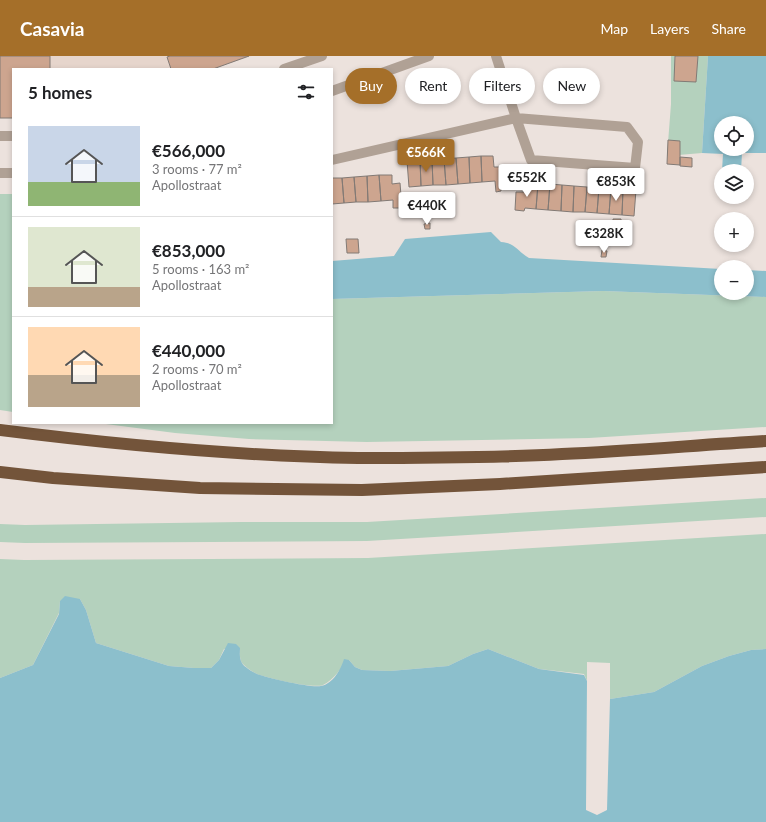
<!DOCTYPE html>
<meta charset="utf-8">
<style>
body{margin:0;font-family:Lato,sans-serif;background:#f6f6f6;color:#202124;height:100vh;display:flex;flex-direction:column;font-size:15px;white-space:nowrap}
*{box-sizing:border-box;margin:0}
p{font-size:13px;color:#757577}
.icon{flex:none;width:22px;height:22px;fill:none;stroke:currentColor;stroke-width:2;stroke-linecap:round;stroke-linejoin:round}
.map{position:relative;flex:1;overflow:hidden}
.panel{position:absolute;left:12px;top:12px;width:321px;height:356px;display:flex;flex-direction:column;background:#fff;border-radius:0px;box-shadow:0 2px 6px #0003}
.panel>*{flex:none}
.guide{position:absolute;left:345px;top:12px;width:361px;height:36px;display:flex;gap:8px}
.tools{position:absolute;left:714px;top:60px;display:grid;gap:8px}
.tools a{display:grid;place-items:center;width:40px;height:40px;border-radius:50%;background:#fff;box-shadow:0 2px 6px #0003;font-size:20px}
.price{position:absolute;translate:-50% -34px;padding:0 9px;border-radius:4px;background:#fff;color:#222;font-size:13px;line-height:26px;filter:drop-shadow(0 1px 2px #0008)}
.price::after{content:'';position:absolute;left:50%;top:24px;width:12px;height:9px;margin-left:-6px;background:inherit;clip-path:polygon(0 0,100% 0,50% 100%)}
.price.selected{background:#a56f29;color:#fff}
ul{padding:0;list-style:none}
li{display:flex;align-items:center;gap:12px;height:100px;padding:0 16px}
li+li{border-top:1px solid #e0e0e0}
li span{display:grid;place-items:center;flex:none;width:112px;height:80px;border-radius:0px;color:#555}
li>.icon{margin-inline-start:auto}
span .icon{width:48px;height:48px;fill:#fffc;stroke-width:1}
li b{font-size:17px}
h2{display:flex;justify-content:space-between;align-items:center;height:48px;padding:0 16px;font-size:17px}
.pill{padding:0 14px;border-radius:18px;background:#fff;box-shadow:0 2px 6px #0003;font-size:14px;line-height:36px}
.pill.selected{background:#a56f29;color:#fff}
header{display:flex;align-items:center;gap:24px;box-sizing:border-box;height:56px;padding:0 20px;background:#a56f29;color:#fff}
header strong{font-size:19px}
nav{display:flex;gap:22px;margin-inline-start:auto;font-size:14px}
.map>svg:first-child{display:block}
.built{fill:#e6d5cc}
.green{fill:#b4d1bd}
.water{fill:#8cbfcc;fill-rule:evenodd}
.building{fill:#cda58f;stroke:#827a75}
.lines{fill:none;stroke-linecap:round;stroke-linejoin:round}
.minor{stroke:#b0a195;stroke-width:10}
.tertiary{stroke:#b0a195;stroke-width:10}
.motorway{stroke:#73543a;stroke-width:12}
</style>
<header>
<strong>Casavia</strong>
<nav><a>Map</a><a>Layers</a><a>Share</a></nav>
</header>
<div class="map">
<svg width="766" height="766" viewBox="0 0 766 766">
<rect width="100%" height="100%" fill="#ece2dd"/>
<path class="built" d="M 0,0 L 252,0 L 212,13 L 13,13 Z"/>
<path class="green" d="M 671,0 L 708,0 L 702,97 L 667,100 L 671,48 Z
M 0,138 L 13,138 L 13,356 L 0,354 Z
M 603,235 L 766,241 L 766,371 L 589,382 L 367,386 L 249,383 L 175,377 L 98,367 L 332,367 L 332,243 Z
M 766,442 L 766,461 L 367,485 L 25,487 L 0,486 L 0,468 L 25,469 L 241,466 L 367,466 Z
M 766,478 L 766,593 L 751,594 L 729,600 L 702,610 L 654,636 L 610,643 L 610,607 L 587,606 L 587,625 L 584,618 L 539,613 L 488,593 L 473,598 L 448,610 L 390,615 L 362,614 L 355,611 L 349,604 C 340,612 334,624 323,629 C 313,633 267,622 257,618 C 253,616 247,612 244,609 C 239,605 240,598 240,592 L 224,593 L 219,604 L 211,612 L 194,612 L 169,610 L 96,587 L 86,554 L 80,543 L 60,545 L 59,557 L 33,609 L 0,622 L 0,503 L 24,504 L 368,502 Z"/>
<path class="water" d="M 708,0 L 766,0 L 766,97 L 742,97 L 741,115 L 722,115 L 723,98 L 702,97 ZM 721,67 L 747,67 L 747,93 L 721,93 Z
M 491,176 L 501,186 C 515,187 517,195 529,202 L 721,213 L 721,237 L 747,237 L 747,214 L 766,215 L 766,241 L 603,235 L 332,243 L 332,205 L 394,200 L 405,183 Z
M 65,540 L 80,543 L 86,554 L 96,587 L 169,610 L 194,612 L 211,612 L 219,604 L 228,587 L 236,588 L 240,592 C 240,597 239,602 242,607 C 244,611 253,616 257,618 C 268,622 310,632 321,630 C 333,628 341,613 344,603 L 349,604 L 355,611 L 362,614 L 390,615 L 448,610 L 473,598 L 488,593 L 539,613 L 584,619 L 587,625 L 586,754 L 597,759 L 607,754 L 610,643 L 654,636 L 702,610 L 729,600 L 751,594 L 766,593 L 766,766 L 0,766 L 0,622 L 33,609 L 59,558 L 60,545 Z"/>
<path class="building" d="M 0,0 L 50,0 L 50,13 L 13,13 L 13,62 L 0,62 Z
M 170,0 L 249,0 L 213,13 L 171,13 L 167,1 Z
M 675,0 L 698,0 L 696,26 L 674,25 Z
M 668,84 L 680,85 L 680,109 L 667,108 Z
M 481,100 L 493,100 L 494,111 L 500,111 L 501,135 L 496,136 L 495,125 L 482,126 Z
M 481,100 L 482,126 L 470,127 L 469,101 Z
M 469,101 L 470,127 L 458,128 L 456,102 Z
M 680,101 L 692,102 L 692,111 L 680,110 Z
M 456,102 L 458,128 L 446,129 L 444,103 Z
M 444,103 L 446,129 L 433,129 L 432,104 Z
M 420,104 L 432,104 L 433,129 L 421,130 Z
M 420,104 L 421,130 L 409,131 L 407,105 Z
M 379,119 L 381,145 L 368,146 L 367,120 Z
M 379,119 L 392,119 L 392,128 L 400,127 L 402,152 L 393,152 L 393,144 L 381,145 Z
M 367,120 L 368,146 L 356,146 L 354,121 Z
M 354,121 L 356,146 L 344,147 L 342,122 Z
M 332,122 L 342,122 L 344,147 L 332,148 Z
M 525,127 L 538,128 L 536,153 L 525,152 L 524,155 L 515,154 L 516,136 L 524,136 Z
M 538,128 L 550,128 L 548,154 L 536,153 Z
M 550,128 L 562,129 L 561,155 L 548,154 Z
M 562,129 L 574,130 L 573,156 L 561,155 Z
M 574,130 L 587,131 L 585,156 L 573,156 Z
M 587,131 L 599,132 L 597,157 L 585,156 Z
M 599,132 L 611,132 L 609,158 L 597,157 Z
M 611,132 L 623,133 L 622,159 L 609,158 Z
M 623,133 L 636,134 L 634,160 L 622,159 Z
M 613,163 L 621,163 L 621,172 L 613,171 Z
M 430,167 L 430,173 L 425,173 L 424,168 Z
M 584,178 L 589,178 L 589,185 L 584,184 Z
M 346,183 L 358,183 L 359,197 L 347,197 Z
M 602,194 L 607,195 L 606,201 L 601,201 Z"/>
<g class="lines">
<path class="minor" d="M 284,13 L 322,0
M 516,62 L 627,71 L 638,86 L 635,112 L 531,104 Z
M 0,80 L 13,80
M 332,104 L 516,62 L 496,0"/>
<path class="tertiary" d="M 332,35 L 429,0
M 0,117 L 13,117"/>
<path class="motorway" d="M 0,374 C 119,389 238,400 358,402 C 425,402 494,402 562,398 C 630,395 698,389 766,385
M 0,416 L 53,422 L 200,432 L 362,434 L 500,428 L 766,411"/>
</g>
</svg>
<div class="tools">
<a><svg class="icon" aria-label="locate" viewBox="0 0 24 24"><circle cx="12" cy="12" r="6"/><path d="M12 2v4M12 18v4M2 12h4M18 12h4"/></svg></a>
<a><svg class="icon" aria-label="layers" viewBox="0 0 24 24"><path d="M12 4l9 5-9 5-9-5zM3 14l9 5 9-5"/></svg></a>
<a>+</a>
<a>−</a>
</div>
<b class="price selected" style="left:426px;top:117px">€566K</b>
<b class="price" style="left:527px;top:142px">€552K</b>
<b class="price" style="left:616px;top:146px">€853K</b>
<b class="price" style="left:427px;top:170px">€440K</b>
<b class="price" style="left:604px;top:198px">€328K</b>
<div class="guide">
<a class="pill selected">Buy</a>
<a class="pill">Rent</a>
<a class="pill">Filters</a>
<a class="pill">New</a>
</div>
<section class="panel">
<h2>5 homes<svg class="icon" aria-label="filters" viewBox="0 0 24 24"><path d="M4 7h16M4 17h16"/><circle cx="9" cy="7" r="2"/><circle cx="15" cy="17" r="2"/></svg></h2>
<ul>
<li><span style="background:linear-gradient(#c9d6e8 70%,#8fb573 0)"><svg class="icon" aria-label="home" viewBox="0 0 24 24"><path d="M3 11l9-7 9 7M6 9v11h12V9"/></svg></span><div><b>€566,000</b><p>3 rooms · 77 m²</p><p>Apollostraat</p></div></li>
<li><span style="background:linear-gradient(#dfe7d0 75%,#b9a48a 0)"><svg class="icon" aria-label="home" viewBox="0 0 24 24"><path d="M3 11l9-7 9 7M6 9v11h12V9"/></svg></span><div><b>€853,000</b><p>5 rooms · 163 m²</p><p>Apollostraat</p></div></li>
<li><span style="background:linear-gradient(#ffd9b3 60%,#b9a48a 0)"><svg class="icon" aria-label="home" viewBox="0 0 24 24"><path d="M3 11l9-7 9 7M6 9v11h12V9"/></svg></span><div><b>€440,000</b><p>2 rooms · 70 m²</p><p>Apollostraat</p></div></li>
</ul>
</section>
</div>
